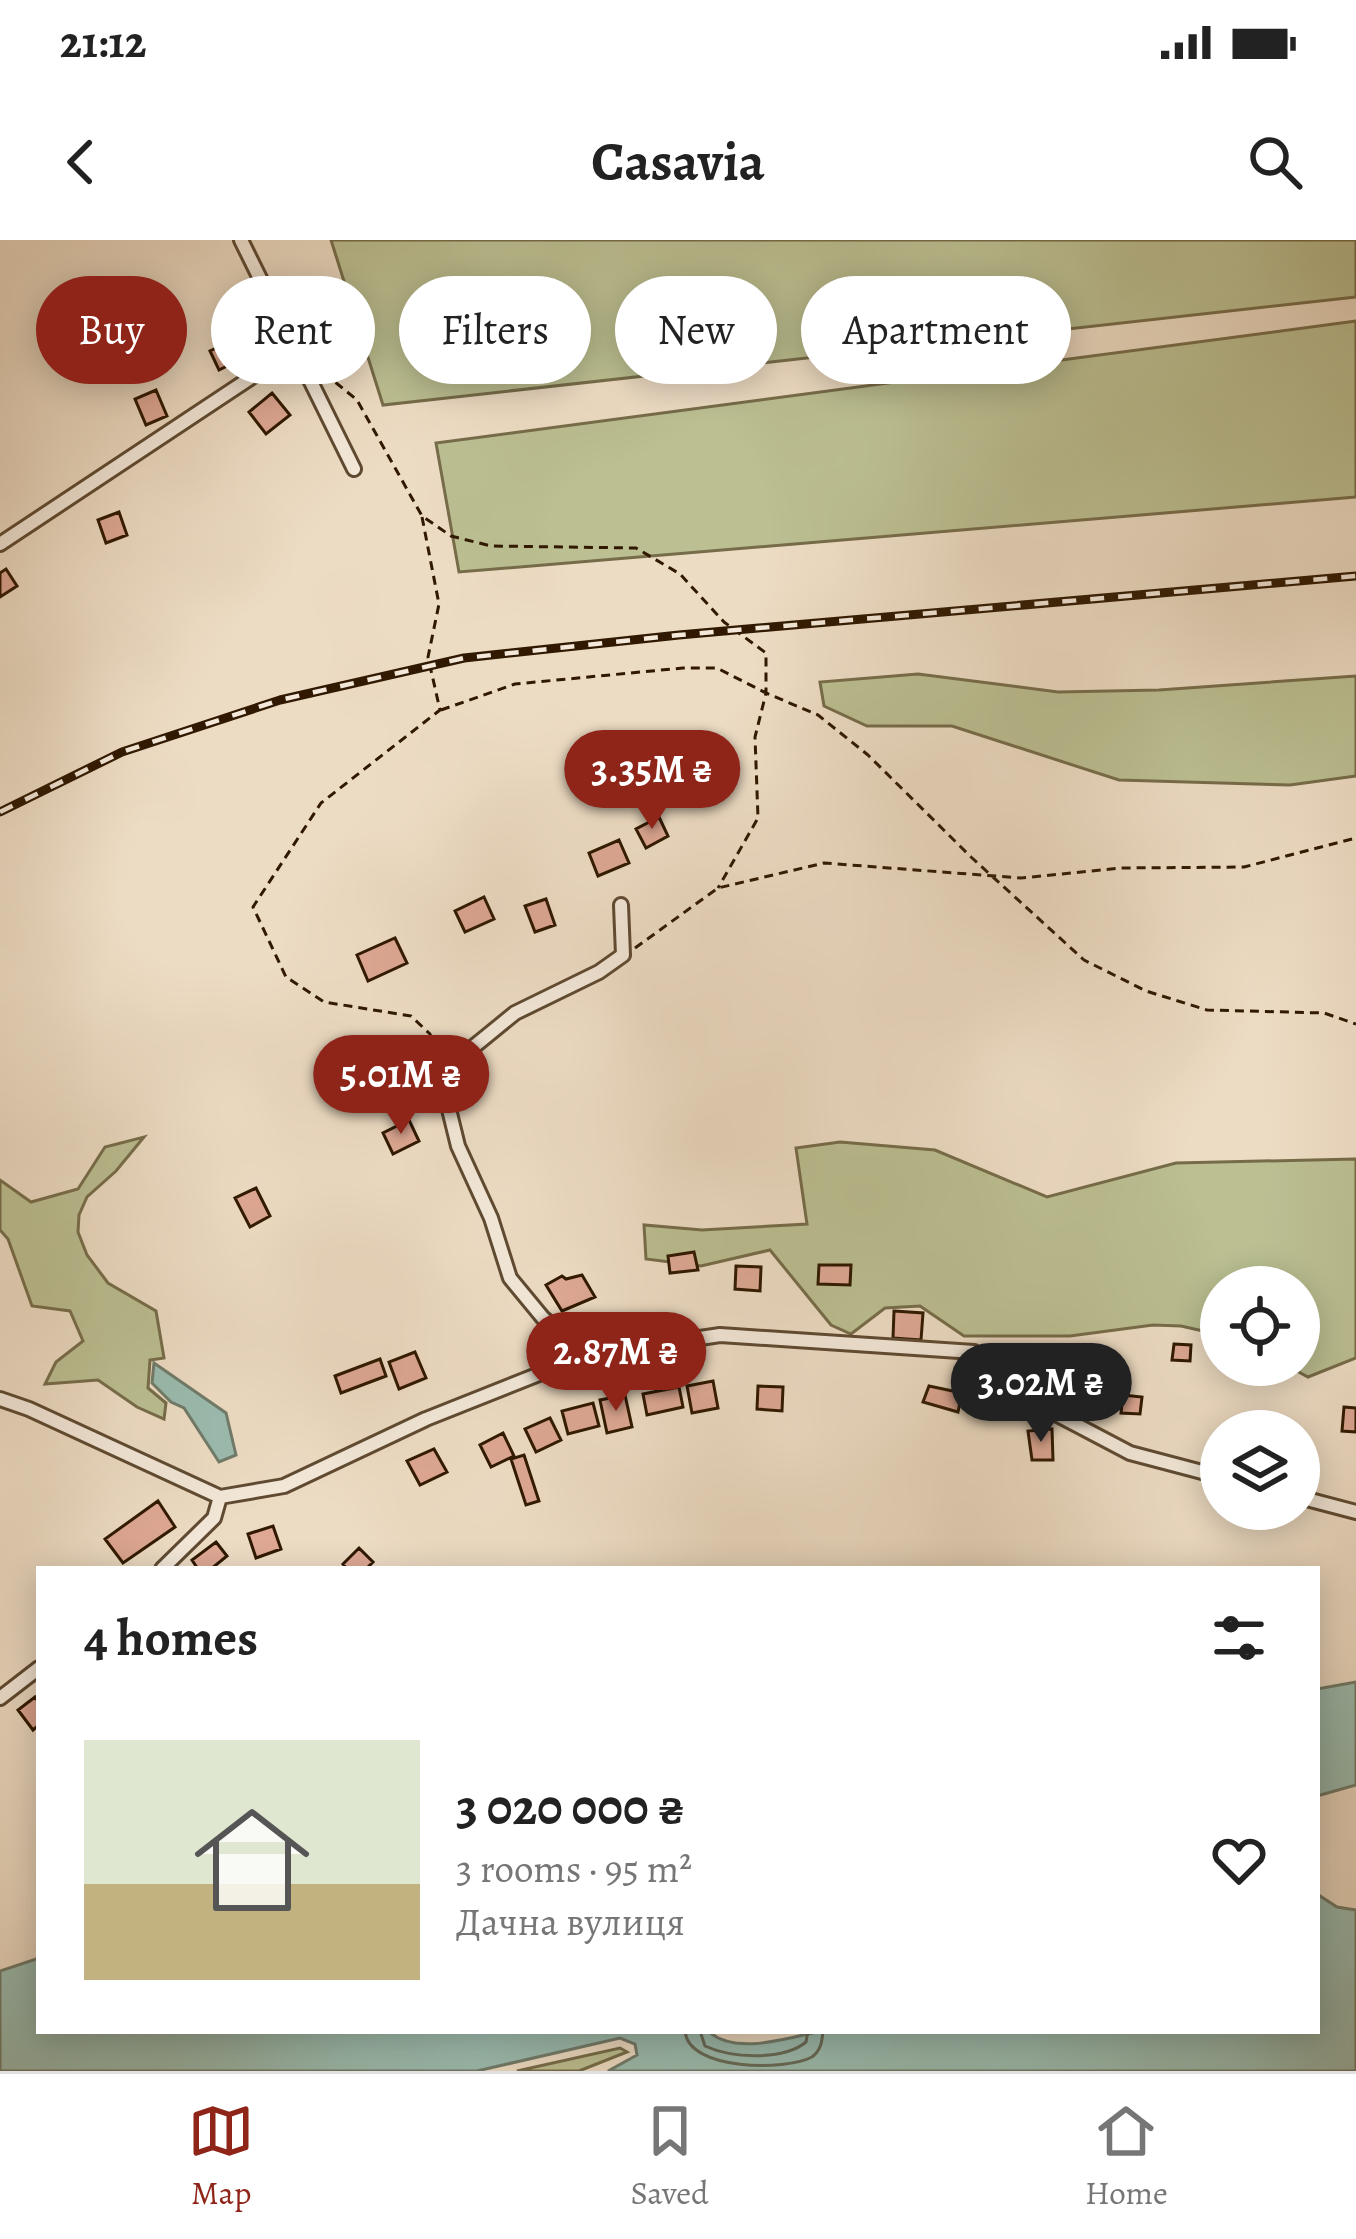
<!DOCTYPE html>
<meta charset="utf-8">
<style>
body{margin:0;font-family:Alegreya,serif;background:#f6f6f6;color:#222;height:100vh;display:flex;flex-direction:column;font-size:45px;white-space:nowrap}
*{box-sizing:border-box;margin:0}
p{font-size:39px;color:#767676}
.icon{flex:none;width:66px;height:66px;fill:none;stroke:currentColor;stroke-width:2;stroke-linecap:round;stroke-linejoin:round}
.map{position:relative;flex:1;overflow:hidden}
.sheet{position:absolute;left:36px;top:1326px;width:1284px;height:468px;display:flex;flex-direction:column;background:#fff;border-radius:0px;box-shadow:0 6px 30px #0003}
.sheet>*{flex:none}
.top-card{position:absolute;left:36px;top:36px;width:1284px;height:108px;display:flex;gap:24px}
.buttons{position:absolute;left:1200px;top:1026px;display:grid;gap:24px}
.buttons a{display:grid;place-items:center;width:120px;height:120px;border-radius:50%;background:#fff;box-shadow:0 6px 30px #0003;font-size:60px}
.price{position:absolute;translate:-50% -102px;padding:0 27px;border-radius:42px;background:#8f2418;color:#fff;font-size:39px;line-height:78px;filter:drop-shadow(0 3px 6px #0008)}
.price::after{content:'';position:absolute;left:50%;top:72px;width:36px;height:27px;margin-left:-18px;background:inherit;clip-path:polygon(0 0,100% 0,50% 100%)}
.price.current{background:#222;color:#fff}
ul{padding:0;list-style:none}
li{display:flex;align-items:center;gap:36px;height:300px;padding:0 48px}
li+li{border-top:3px solid #e0e0e0}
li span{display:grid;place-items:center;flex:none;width:336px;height:240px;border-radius:0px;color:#555}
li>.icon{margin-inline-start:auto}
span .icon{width:144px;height:144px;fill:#fffc;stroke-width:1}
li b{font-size:51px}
h2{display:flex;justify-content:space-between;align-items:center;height:144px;padding:0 48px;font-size:51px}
.pill{padding:0 42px;border-radius:54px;background:#fff;box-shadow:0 6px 30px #0003;font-size:42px;line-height:108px}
.pill.current{background:#8f2418;color:#fff}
.status{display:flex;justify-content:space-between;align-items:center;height:84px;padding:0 60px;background:#fff;direction:ltr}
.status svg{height:33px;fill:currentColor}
header{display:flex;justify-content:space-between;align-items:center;height:156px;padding:0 48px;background:#fff;font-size:54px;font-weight:600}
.dock{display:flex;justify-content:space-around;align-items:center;height:168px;border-top:3px solid #e0e0e0;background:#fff;font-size:33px;color:#767676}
.dock a{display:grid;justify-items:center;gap:6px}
.dock .current{color:#8f2418}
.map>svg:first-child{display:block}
.green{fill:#bbbf92;stroke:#766c49;stroke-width:3}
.water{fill:#9abcb0;stroke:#707b6a;stroke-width:3}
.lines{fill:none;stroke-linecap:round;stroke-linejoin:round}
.shore{stroke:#656a58;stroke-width:3}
.building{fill:#dea894;stroke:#301900;stroke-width:3}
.street-casing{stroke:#5f4a31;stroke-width:18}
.path{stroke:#301900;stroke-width:3;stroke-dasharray:9 6;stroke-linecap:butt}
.street{stroke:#f3e8d9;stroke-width:12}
.rail-casing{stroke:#301900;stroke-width:9}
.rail{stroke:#f3e8d9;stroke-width:4.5;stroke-dasharray:14;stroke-linecap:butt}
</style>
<div class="status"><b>21:12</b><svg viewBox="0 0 49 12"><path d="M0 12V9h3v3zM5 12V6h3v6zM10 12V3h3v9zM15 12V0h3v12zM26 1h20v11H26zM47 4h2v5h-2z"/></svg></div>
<header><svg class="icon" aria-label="back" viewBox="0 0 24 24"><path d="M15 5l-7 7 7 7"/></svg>Casavia<svg class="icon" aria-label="search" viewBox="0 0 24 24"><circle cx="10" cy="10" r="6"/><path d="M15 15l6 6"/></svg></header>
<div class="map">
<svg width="1356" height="1831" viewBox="0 0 1356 1831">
<rect width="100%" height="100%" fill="#eddcc4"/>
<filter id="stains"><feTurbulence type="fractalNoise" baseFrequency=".00167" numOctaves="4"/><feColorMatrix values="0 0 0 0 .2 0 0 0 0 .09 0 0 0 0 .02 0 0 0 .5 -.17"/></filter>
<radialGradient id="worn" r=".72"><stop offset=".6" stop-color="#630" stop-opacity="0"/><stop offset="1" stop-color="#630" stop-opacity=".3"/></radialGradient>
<path class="green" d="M 331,0 L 1356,0 L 1356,57 L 383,165 Z
M 1356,81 L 1356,257 L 459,332 L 436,203 Z
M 918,434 L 1058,452 L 1159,450 L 1356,436 L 1356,536 L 1290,545 L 1119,540 L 952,486 L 867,486 L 824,466 L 820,442 Z
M 144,897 L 116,931 L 87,957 L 79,975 L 78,992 L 87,1015 L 108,1043 L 156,1071 L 164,1118 L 150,1120 L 148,1148 L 166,1163 L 164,1179 L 137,1167 L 98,1140 L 45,1144 L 56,1122 L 83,1101 L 70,1071 L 32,1066 L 8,999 L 0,990 L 0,940 L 31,962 L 78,949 L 105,907 Z
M 840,902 L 935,910 L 1047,957 L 1176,923 L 1356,919 L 1356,1118 L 1308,1137 L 1286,1125 L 1299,1125 L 1299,1047 L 1221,1047 L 1221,1095 L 1181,1086 L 1153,1085 L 1070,1096 L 964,1096 L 920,1066 L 885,1068 L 851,1094 L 831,1085 L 770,1010 L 701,1026 L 646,1019 L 644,985 L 702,990 L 807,984 L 796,908 Z
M 620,1808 L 627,1812 L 579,1831 L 517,1831 Z"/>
<path class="water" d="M 154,1123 L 226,1173 L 236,1215 L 219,1222 L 184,1168 L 171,1162 L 152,1143 Z
M 1356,1442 L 1356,1545 L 1317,1556 L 1317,1449 Z
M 1317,1654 L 1337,1667 L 1356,1670 L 1356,1831 L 608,1831 L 637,1815 L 635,1804 L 620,1798 L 477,1831 L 0,1831 L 0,1731 L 39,1718 L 39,1791 L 708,1791 C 735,1816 788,1798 821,1791 L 1317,1791 Z"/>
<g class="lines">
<path class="shore" d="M 685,1791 C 688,1831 786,1831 812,1817 C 821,1810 822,1802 823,1791
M 700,1791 L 705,1806 C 731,1818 783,1821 806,1802 L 808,1791"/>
</g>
<path class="building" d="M 271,84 L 277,95 L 255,105 L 250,94 Z
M 238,98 L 247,116 L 219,130 L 210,111 Z
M 156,150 L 167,176 L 146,185 L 135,159 Z
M 272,153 L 290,175 L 266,194 L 249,172 Z
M 119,272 L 127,295 L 106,303 L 98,280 Z
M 6,329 L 17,346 L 0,357 L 0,333 Z
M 659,577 L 668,596 L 646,608 L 636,589 Z
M 619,600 L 629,623 L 598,636 L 589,613 Z
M 484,657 L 494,679 L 465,692 L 455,671 Z
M 546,659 L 555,685 L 535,692 L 525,666 Z
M 395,698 L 407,723 L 368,741 L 357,715 Z
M 409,880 L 419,901 L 393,914 L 383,893 Z
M 256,948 L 270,976 L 250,987 L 235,958 Z
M 694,1012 L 698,1030 L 670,1033 L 668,1016 Z
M 819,1025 L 851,1025 L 850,1045 L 818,1044 Z
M 736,1026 L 761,1027 L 760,1051 L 735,1049 Z
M 582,1035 L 595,1057 L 562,1071 L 546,1045 L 562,1036 L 566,1039 Z
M 894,1071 L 923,1073 L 921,1100 L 893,1098 Z
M 1174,1104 L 1191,1105 L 1190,1121 L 1172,1120 Z
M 1037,1106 L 1065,1108 L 1064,1135 L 1035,1133 Z
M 415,1112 L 426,1138 L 399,1149 L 389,1122 Z
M 380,1119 L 386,1136 L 341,1153 L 335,1136 Z
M 713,1141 L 718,1168 L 692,1173 L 687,1146 Z
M 758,1146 L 783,1147 L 782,1171 L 757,1169 Z
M 929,1146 L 962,1153 L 958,1172 L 923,1162 Z
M 679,1147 L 683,1167 L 647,1175 L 643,1154 Z
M 625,1155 L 632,1187 L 607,1193 L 600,1160 Z
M 1123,1155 L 1142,1157 L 1140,1174 L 1121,1173 Z
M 593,1163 L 599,1186 L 568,1194 L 562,1171 Z
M 1344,1167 L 1356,1168 L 1356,1192 L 1342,1191 Z
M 550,1178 L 561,1200 L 536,1212 L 525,1189 Z
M 1052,1189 L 1053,1220 L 1032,1220 L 1028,1191 Z
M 503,1193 L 514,1216 L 491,1227 L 480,1205 Z
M 434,1209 L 447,1232 L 420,1245 L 407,1221 Z
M 524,1215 L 539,1261 L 526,1265 L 511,1219 Z
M 158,1261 L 175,1287 L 123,1323 L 105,1299 Z
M 273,1286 L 281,1309 L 256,1318 L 248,1294 Z
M 216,1302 L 227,1316 L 211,1329 L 198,1329 L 192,1320 Z
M 359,1308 L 373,1322 L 366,1329 L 347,1329 L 343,1324 Z
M 35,1457 L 39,1463 L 39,1485 L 33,1490 L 18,1470 Z"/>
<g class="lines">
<g class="street-casing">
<path id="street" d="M 241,0 L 354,229
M 0,304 L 294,109
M 587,1115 L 543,1078 L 510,1038 L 491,978 L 458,906 L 445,853 L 461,817 L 515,773 L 599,732 L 623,715 L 621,665
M 0,1159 L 29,1169 L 220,1257
M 220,1257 L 284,1246 L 426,1179 L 587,1115 L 720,1095 L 974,1112 L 1035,1163 L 1130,1213 L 1221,1237
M 1299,1257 L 1356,1272
M 162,1329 L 214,1278 L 220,1257
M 0,1458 L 39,1428"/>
</g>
<path class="path" d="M 324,133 L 357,160 L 422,276 L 451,296 L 491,306 L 636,308 L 680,334 L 724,382 L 766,413 L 766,453 L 818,475 L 868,515 L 971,617 L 1084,720 L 1146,751 L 1207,770 L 1324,773 L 1356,784
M 422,277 L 439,364 L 428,417 L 440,470 L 321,563 L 253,667 L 286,737 L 324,762 L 411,776 L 430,794 L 439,830
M 441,470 L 515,444 L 683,428 L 717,428 L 766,453 L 755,497 L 758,578 L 718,648
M 635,708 L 718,648 L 824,623 L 1021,638 L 1121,628 L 1244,627 L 1356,598"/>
<use href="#street" class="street"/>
<g class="rail-casing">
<path id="rail" d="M 0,572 L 122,512 L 280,460 L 464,418 L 679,395 L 1356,336"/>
</g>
<use href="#rail" class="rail"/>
</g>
<rect width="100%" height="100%" filter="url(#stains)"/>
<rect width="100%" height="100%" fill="url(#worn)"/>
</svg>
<div class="buttons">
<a><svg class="icon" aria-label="locate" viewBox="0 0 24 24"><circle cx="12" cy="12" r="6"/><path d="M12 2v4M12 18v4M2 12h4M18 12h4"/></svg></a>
<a><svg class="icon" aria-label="layers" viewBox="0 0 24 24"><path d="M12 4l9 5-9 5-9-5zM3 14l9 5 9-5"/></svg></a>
</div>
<b class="price" style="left:652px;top:592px">3.35M ₴</b>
<b class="price" style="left:401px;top:897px">5.01M ₴</b>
<b class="price" style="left:616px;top:1174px">2.87M ₴</b>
<b class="price current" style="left:1041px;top:1205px">3.02M ₴</b>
<div class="top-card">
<a class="pill current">Buy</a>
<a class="pill">Rent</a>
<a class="pill">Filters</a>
<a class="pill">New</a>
<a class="pill">Apartment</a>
</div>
<section class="sheet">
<h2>4 homes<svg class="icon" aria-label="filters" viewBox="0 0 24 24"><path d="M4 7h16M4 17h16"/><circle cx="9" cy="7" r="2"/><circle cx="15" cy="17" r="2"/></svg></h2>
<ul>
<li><span style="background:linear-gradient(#dfe7d0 60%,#c2b280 0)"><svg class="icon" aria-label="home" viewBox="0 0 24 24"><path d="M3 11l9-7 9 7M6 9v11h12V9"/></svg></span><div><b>3 020 000 ₴</b><p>3 rooms · 95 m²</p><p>Дачна вулиця</p></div><svg class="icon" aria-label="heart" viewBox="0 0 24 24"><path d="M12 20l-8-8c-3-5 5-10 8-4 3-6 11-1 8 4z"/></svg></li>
</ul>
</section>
</div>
<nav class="dock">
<a class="current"><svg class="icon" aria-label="map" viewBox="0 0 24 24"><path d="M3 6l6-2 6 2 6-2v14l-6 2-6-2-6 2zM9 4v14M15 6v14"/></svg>Map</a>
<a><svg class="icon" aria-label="saved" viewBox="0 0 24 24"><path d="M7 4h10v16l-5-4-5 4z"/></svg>Saved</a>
<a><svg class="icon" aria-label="home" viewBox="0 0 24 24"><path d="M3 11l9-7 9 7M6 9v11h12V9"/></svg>Home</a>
</nav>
